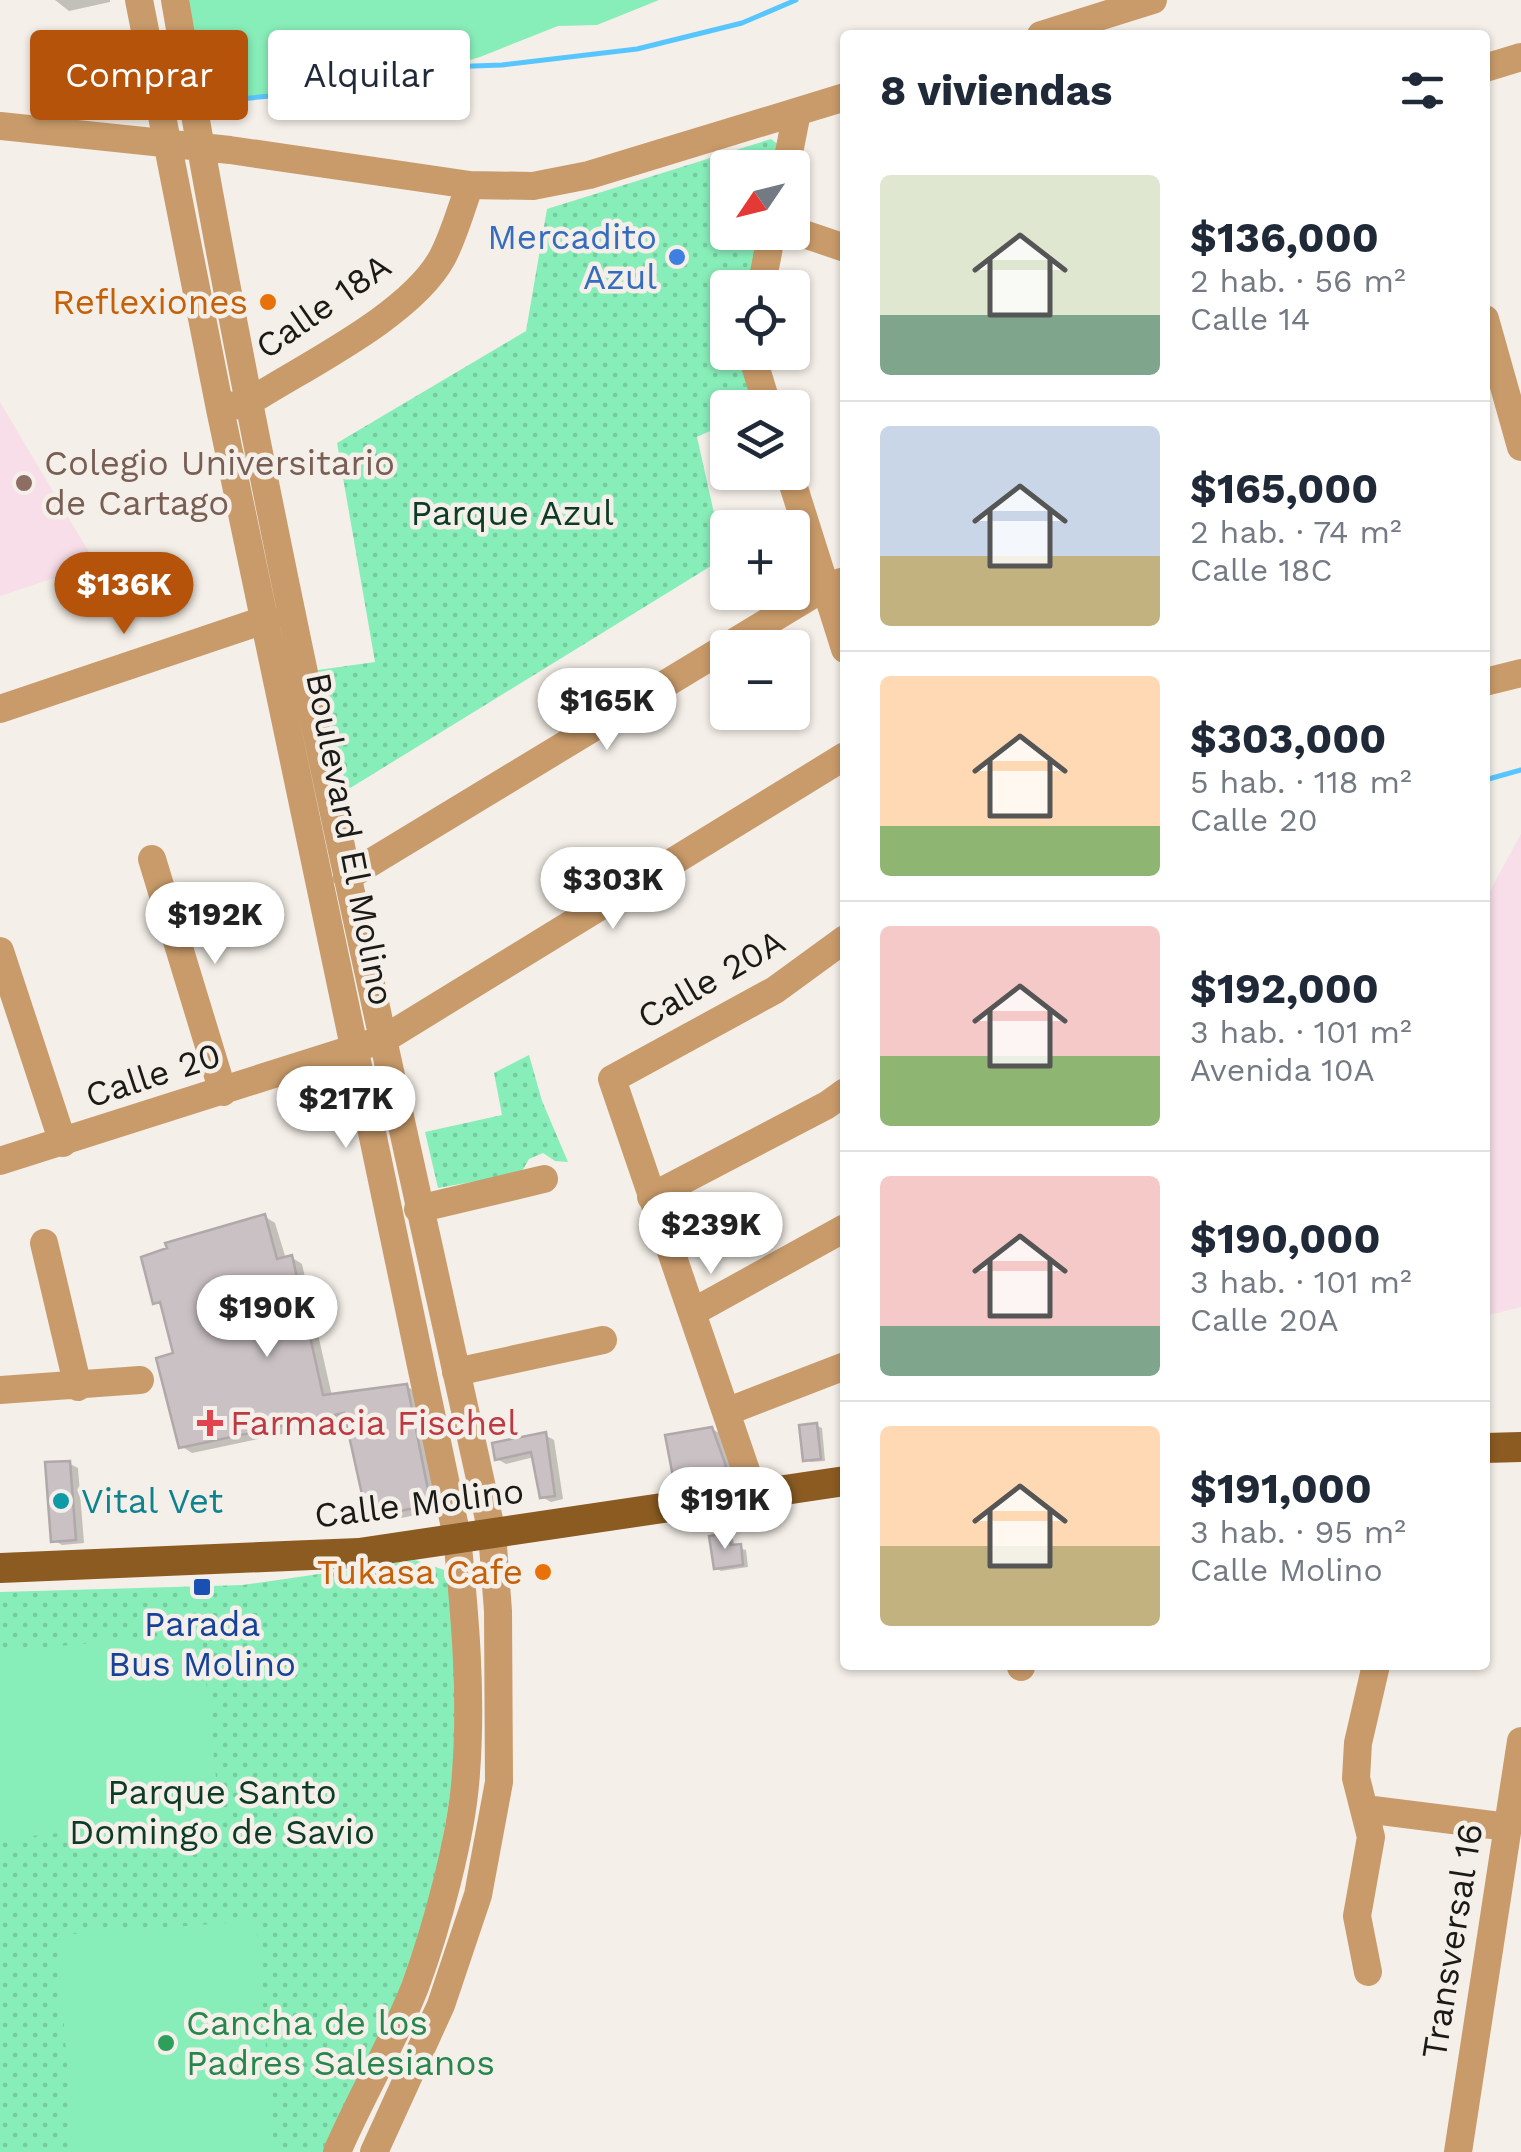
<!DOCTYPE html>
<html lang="es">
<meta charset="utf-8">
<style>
body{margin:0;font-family:"Work Sans",sans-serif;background:#f6f6f7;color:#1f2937;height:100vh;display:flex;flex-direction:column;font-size:38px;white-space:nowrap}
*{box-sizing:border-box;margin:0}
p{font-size:32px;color:#747a83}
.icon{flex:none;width:55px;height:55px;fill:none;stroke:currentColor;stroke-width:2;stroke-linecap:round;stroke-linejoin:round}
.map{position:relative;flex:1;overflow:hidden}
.sheet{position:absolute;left:840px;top:30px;width:650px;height:1640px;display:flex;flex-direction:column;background:#fff;border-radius:10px;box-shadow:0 2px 8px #0004}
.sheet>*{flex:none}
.hud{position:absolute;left:30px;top:30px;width:660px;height:90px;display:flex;gap:20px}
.needle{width:65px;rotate:235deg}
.buttons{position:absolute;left:710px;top:150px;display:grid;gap:20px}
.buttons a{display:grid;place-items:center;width:100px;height:100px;border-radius:10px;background:#fff;box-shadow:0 2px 8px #0004;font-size:50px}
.price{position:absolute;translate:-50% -85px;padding:0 22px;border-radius:35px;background:#fff;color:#222;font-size:32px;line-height:65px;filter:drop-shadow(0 2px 5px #0008)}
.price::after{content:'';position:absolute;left:50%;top:60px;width:30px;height:22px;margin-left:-15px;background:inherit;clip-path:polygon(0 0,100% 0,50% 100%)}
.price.current{background:#b45309;color:#fff}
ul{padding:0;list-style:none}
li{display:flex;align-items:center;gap:30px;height:250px;padding:0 40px}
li+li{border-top:2px solid #e0e1e3}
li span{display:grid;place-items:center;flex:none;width:280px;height:200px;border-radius:10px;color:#555}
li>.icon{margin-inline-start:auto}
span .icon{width:120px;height:120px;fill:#fffc;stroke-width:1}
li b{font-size:42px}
h2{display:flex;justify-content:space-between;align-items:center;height:120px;padding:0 40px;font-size:42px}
.chip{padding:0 35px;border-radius:10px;background:#fff;box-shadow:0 2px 8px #0004;font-size:35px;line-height:90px}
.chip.current{background:#b45309;color:#fff}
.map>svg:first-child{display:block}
.education{fill:#f7dee8}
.park{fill:url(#park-dots)}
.garden{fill:#88eeb9}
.shadow{fill:#0003}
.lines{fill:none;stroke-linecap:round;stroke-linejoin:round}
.stream{stroke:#58c6fe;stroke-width:5}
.building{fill:#cac1c4;stroke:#b1a8ab;stroke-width:2.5}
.minor{stroke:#c99b6a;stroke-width:28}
.major{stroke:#8b5b21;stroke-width:30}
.shop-dot{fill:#3f7fe0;stroke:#f4efe8;stroke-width:4}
.food-dot{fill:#e8710a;stroke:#f4efe8;stroke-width:4}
.education-dot{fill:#8d6e63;stroke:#f4efe8;stroke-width:4}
.health-dot{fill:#e0444e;stroke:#f4efe8;stroke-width:4}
.culture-dot{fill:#0f9aa8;stroke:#f4efe8;stroke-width:4}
.transit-dot{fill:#1a4fb4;stroke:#f4efe8;stroke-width:4}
.leisure-dot{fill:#2e9e5b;stroke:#f4efe8;stroke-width:4}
.labels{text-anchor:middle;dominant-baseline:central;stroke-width:9;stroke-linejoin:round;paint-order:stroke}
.shop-label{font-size:35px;fill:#366cbe;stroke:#f4efe8;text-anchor:end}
.food-label{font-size:35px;fill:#c56008;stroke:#f4efe8;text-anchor:end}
.street-label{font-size:35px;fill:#1b1a17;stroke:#f4efe8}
.education-label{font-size:35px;fill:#785e54;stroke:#f4efe8;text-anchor:start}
.park-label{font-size:35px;fill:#0c3b26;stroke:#f4efe8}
.health-label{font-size:35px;fill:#be3a42;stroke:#f4efe8;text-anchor:start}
.culture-label{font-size:35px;fill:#0d838f;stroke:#f4efe8;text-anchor:start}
.transit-label{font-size:35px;fill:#164399;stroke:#f4efe8}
.leisure-label{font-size:35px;fill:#27864d;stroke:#f4efe8;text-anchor:start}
</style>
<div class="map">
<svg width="1521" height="2152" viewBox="0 0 1521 2152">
<defs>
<pattern id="park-dots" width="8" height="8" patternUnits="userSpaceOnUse" patternTransform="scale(2.5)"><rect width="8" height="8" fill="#88eeb9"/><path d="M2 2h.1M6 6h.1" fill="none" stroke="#75cc9e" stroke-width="1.8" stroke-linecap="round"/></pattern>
</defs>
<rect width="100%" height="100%" fill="#f4efe8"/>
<path class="education" d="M 0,402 L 96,564 L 0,596 Z
M 1521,834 L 1521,1307 L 1485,1316 L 1485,900 Z"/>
<path class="park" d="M 771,139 L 783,148 L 780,167 L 728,168 L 728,232 L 769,233 L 759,287 L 728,288 L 728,352 L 749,353 L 754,407 L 728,408 L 727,423 L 697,437 L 724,558 L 347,790 L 318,670 L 375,662 L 337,443 L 526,331 L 547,209 Z
M 529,1055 L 542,1101 L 568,1162 L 555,1161 L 543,1153 L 529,1159 L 521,1173 L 438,1188 L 425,1132 L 502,1115 L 494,1073 Z
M 415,1560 L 453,1573 L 456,1758 L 435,1888 L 389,2019 L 327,2152 L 0,2152 L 0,1592 L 243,1585 Z"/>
<path class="garden" d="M 183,0 L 659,0 L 597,25 L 558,26 L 480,57 L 385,85 L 208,102 Z
M 201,1632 L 220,1817 L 0,1839 L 0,1652 Z
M 256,1921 L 274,2152 L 74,2152 L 57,1935 Z"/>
<path class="shadow" d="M 55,0 L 110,0 L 110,2 L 69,11 Z
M 264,1216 L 275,1223 L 286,1259 L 291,1257 L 302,1264 L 332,1396 L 406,1386 L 418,1393 L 441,1510 L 381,1522 L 369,1515 L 348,1420 L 192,1453 L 181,1446 L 176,1355 L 164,1307 L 155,1302 Z
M 817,1426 L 822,1428 L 825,1461 L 811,1462 L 805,1459 Z
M 712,1429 L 721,1434 L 733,1471 L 726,1478 L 685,1486 L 676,1481 Z
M 545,1435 L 554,1440 L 563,1499 L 551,1502 L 542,1497 L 534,1457 L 506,1464 L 497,1459 Z
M 70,1464 L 78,1468 L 84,1543 L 62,1545 L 54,1540 Z
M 727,1536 L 733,1539 L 735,1547 L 746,1550 L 748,1567 L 721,1571 L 716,1568 Z"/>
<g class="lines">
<path class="stream" d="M 208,102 L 385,85 L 445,67 L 502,65 L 637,49 L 742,23 L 796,0
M 1485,780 L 1521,770"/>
</g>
<path class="building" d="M 265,1214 L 277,1259 L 292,1255 L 323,1395 L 407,1384 L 431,1505 L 367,1517 L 344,1413 L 179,1448 L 156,1358 L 173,1353 L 160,1302 L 153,1304 L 141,1257 L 167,1248 L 165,1243 Z
M 817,1423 L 821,1459 L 803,1461 L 799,1425 Z
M 712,1427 L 726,1466 L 717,1474 L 674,1482 L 665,1435 Z
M 546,1432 L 555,1496 L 540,1498 L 531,1452 L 495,1460 L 492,1443 Z
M 70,1461 L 76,1540 L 51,1542 L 45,1462 Z
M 728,1533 L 731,1545 L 741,1544 L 743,1565 L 714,1569 L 709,1536 Z"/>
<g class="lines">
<path class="minor" d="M 139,0 L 220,409 L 457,1537 C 465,1616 472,1694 466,1773 C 462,1836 437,1927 415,1987 C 393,2043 361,2096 337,2152
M 175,0 C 262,514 380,1023 492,1533 L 498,1611 L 499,1782 L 478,1895 L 441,2005 L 374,2152
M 1041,35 L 1153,0
M 1485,68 L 1521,57
M 0,126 L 230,150 L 470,185 L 533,186 L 589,175 L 845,97
M 786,168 L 797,112
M 792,230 L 845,248
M 761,288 L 772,232
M 1485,319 L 1521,447
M 751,352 L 768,408
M 232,406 L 249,402 C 305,366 410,316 442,258 C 454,236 461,208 470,185
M 789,472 L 845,649
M 1485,682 L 1521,673
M 0,709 L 267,619
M 152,859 L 223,1092
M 347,877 L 825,587 L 845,581
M 0,951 L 63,1143
M 0,1161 L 384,1039 L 845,756
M 651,1197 L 827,1105 L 845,1092
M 418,1209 L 544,1179
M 44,1243 L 78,1387
M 693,1312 L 845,1228
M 456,1372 L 603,1340
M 0,1390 L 140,1380
M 726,1412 L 845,1366
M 754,1494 L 612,1079 L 775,990 L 845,939
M 1021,1665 L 1021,1667
M 1365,1809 L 1508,1827
M 1368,1972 L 1357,1916 L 1371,1837 L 1356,1778 L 1358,1743 L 1376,1665
M 1458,2152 L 1521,1741"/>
<path class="major" d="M 1485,1448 L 1521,1447
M 0,1568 L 359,1553 L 845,1481"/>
</g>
<circle class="shop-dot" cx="677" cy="257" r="10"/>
<g class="food-dot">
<circle cx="268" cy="302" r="10"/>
<circle cx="543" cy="1572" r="10"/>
</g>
<circle class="education-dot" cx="24" cy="483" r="10"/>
<path class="health-dot" d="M205 1408h10v10h10v10h-10v10h-10v-10h-10v-10h10z"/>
<circle class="culture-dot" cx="61" cy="1501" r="10"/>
<rect class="transit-dot" x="192" y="1577" width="20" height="20" rx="5"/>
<circle class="leisure-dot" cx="166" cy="2043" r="10"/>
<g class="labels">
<g class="shop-label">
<text x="657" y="237">Mercadito<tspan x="657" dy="40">Azul</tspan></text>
</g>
<g class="food-label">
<text x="248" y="302">Reflexiones</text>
<text x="523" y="1572">Tukasa Cafe</text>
</g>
<g class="street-label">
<text transform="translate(323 306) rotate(-35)">Calle 18A</text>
<text transform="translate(350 839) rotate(79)">Boulevard El Molino</text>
<text transform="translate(711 979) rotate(-30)">Calle 20A</text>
<text transform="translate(153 1075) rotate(-18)">Calle 20</text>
<text transform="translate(419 1503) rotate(-7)">Calle Molino</text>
<text transform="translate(1452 1941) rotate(-81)">Transversal 16</text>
</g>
<g class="education-label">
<text x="44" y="463">Colegio Universitario<tspan x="44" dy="40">de Cartago</tspan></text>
</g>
<g class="park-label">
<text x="512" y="513">Parque Azul</text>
<text x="222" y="1792">Parque Santo<tspan x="222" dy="40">Domingo de Savio</tspan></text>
</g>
<g class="health-label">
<text x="230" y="1423">Farmacia Fischel</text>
</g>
<g class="culture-label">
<text x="81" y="1501">Vital Vet</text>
</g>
<g class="transit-label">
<text x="202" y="1624">Parada<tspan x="202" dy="40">Bus Molino</tspan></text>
</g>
<g class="leisure-label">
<text x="186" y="2023">Cancha de los<tspan x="186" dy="40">Padres Salesianos</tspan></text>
</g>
</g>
</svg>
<div class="buttons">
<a><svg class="needle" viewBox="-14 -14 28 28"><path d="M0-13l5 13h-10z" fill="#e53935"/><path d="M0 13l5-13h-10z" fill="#747a83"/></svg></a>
<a><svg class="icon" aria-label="locate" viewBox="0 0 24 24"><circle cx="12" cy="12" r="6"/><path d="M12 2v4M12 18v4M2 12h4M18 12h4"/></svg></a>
<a><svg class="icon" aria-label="layers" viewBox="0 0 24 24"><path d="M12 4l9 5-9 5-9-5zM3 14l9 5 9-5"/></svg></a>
<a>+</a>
<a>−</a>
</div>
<b class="price current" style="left:124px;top:637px">$136K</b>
<b class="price" style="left:607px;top:753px">$165K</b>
<b class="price" style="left:613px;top:932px">$303K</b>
<b class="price" style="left:215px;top:967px">$192K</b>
<b class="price" style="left:346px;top:1151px">$217K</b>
<b class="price" style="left:711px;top:1277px">$239K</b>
<b class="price" style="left:267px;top:1360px">$190K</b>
<b class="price" style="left:725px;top:1552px">$191K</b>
<div class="hud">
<a class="chip current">Comprar</a>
<a class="chip">Alquilar</a>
</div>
<section class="sheet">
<h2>8 viviendas<svg class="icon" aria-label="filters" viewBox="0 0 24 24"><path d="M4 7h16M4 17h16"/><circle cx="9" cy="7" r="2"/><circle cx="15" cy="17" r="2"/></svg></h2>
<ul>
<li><span style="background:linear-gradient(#dfe7d0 70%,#7fa58c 0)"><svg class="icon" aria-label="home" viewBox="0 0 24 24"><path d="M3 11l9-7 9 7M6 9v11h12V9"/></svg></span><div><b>$136,000</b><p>2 hab. · 56 m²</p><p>Calle 14</p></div></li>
<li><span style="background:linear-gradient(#c9d6e8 65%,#c2b280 0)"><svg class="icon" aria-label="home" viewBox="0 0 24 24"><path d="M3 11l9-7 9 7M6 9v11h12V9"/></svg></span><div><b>$165,000</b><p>2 hab. · 74 m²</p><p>Calle 18C</p></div></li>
<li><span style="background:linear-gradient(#ffd9b3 75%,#8fb573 0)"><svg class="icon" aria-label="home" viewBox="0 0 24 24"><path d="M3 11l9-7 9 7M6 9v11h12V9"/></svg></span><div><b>$303,000</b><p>5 hab. · 118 m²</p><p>Calle 20</p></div></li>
<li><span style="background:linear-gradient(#f6c9c9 65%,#8fb573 0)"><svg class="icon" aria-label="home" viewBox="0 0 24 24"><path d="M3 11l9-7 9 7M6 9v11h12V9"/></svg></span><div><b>$192,000</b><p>3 hab. · 101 m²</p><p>Avenida 10A</p></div></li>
<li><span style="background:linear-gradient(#f6c9c9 75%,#7fa58c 0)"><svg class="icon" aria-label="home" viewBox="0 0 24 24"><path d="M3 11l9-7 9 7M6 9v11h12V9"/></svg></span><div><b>$190,000</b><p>3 hab. · 101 m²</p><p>Calle 20A</p></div></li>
<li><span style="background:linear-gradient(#ffd9b3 60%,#c2b280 0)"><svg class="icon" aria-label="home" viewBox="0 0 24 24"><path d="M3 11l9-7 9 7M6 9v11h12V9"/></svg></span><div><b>$191,000</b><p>3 hab. · 95 m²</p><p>Calle Molino</p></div></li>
</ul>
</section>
</div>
